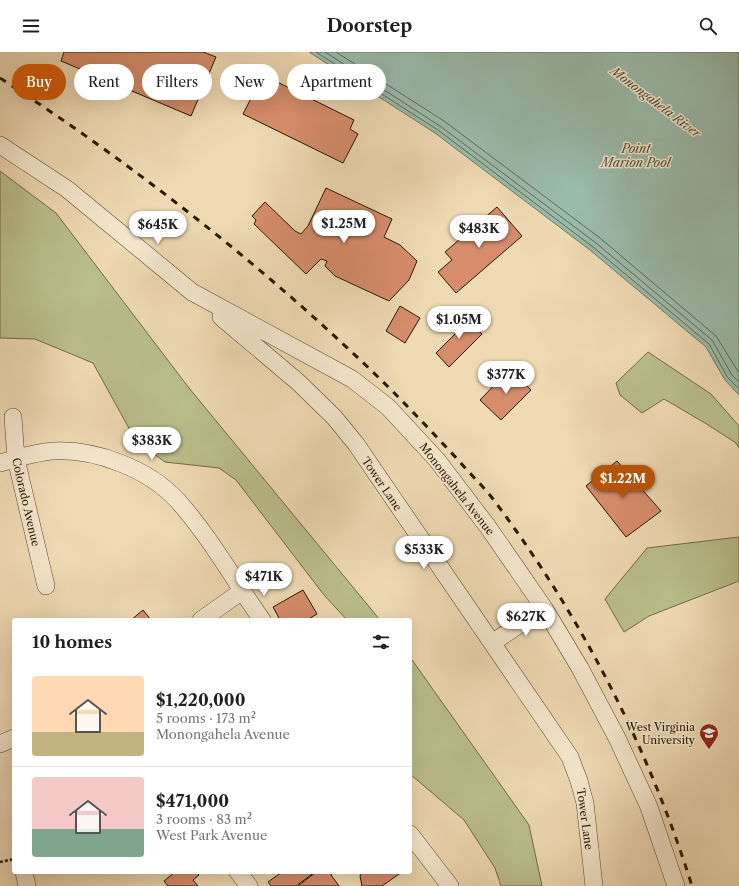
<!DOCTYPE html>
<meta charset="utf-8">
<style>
body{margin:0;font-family:"Libre Caslon Text",serif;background:#f2f2f2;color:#202124;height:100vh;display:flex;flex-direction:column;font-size:15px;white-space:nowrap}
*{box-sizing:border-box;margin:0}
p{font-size:13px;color:#757577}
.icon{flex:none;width:22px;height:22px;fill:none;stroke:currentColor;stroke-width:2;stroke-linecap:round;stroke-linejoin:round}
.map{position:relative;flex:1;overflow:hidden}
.details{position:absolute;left:12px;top:566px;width:400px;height:256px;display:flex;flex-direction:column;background:#fff;border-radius:4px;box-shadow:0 4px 16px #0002}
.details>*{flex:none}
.top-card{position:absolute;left:12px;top:12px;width:400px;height:36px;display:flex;gap:8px}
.price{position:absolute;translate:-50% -34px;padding:0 9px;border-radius:14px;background:#fff;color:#222;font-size:13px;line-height:26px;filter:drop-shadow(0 1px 2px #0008)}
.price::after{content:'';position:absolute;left:50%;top:24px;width:12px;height:9px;margin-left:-6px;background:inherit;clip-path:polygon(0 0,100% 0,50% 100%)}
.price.on{background:#b45309;color:#fff}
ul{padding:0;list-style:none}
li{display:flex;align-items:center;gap:12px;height:100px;padding:0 20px}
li+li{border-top:1px solid #e0e0e0}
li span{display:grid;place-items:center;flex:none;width:112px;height:80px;border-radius:4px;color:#555}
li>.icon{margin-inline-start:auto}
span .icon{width:48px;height:48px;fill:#fffc;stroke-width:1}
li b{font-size:17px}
h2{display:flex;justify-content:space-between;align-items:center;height:48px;padding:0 20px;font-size:17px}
.chip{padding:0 14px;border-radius:18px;background:#fff;box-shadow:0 4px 16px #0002;font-size:14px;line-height:36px}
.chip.on{background:#b45309;color:#fff}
header{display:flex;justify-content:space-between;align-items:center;height:52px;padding:0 20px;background:#fff;font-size:18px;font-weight:700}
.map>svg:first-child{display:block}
.green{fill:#babf8c;stroke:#706c47}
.water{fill:#9abbab;stroke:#6c7a67}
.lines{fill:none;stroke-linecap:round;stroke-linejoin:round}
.shore{stroke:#606a56;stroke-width:1}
.building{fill:#d78d6c;stroke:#271802}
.minor-casing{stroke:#59482e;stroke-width:18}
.path{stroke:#271802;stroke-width:2.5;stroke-dasharray:3 2;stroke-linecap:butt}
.minor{stroke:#f5e7ce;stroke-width:17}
.rail{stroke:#271802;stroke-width:3;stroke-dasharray:7 7;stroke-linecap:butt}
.labels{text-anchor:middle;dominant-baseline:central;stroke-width:3;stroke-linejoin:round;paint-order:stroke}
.street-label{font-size:11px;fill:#271802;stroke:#f5e7ce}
.poi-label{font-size:11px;fill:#271802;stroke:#f5e7ce;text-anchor:end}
.water-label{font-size:12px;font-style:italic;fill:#4f513d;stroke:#f5e7ce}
</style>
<header><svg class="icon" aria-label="menu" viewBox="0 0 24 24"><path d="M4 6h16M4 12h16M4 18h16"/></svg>Doorstep<svg class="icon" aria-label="search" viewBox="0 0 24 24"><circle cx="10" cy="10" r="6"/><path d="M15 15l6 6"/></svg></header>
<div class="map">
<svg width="739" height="834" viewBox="0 0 739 834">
<rect width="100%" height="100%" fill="#efdab4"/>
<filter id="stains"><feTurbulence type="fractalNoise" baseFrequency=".005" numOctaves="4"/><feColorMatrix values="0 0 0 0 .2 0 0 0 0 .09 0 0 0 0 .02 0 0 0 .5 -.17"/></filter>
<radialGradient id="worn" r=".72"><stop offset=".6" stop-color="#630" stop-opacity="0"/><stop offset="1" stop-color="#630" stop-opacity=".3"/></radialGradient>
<path class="green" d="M 0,119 L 56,161 L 189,336 L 380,568 L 347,568 L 324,543 L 236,428 L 219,416 L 165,410 L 136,389 L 93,311 L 35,287 L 0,286 Z
M 648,300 L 711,342 L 739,374 L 739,396 L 736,391 L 705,371 L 664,347 L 642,361 L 620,343 L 616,331 Z
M 739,485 L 739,529 L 649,564 L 624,580 L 605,547 L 647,496 Z
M 410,605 L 529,773 L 542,834 L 501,834 L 495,816 L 464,768 L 410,722 L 410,646 L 412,641 L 410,638 Z"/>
<path class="water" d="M 309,0 L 739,0 L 739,343 L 725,328 L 706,295 L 590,198 L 435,81 Z"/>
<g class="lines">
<path class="shore" d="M 316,0 L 438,78 L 593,195 L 709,292 L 728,326 L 739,337
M 325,0 L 440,74 L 596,191 L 712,288 L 732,323 L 739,330
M 336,0 L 444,69 L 600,186 L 716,284 L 739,321"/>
</g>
<path class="building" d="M 64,0 L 203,0 L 216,5 L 191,64 L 61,9 Z
M 263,23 L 354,68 L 350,77 L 358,82 L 343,111 L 243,62 Z
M 326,136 L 392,167 L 384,185 L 400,193 L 417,209 L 409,228 L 389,249 L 335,224 L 325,214 L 327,209 L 321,207 L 306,222 L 254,172 L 256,168 L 252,164 L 265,150 L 295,179 L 301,182 L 308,174 Z
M 497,155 L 522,184 L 456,241 L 438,220 L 452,208 L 445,200 Z
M 400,254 L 420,266 L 405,291 L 386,279 Z
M 460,261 L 482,282 L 449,315 L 436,301 L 456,281 L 448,273 Z
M 510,317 L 531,338 L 501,368 L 480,348 Z
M 617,409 L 661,459 L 626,485 L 586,434 Z
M 303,538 L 317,562 L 307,568 L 280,568 L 273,555 Z
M 143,558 L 151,568 L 131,568 Z
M 175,820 L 197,820 L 199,823 L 193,828 L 198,834 L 168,834 L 164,829 Z
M 282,820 L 315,820 L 296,834 L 271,834 L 268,830 Z
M 316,820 L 333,820 L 331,823 L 339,834 L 298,834 Z
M 362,820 L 402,820 L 382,834 L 362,834 L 360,824 Z"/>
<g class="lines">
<g class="minor-casing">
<path id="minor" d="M 0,93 L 67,137 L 192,240 L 352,327 L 388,355 L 437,408 L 488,475 L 544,556 L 580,616 L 617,686 L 649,755 L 676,834
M 221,265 L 298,330 L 334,365 L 356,392 L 570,705 L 579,729 L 585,751 L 594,834
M 13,365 L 16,407 L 46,534
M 0,411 C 17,406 36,400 54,399 C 96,397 149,417 178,449 C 210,485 234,528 262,568
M 201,568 L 242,539
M 492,591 L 544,556
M 0,692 L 14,686
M 410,782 L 450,834
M 24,820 L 27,834
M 238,820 L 249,834"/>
</g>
<path class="path" d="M 0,810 L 14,807"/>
<use href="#minor" class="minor"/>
<path class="rail" d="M 0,26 C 134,113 262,213 377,324 C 406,352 433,381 460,410 C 471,423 483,434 493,447 C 581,564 648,694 692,834"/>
</g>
<defs>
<g id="university-pin" transform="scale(1)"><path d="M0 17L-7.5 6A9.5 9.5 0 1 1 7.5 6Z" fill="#8f2418" stroke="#f5e7ce"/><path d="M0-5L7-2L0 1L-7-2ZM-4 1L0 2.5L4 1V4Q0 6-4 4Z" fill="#fff"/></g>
</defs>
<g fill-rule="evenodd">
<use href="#university-pin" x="709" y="681"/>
</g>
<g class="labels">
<g class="street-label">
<text transform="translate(382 432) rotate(56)">Tower Lane</text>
<text transform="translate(457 437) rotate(52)">Monongahela Avenue</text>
<text transform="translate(26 450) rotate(77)">Colorado Avenue</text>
<text transform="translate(585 767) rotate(82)">Tower Lane</text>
</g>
<g class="poi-label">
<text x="695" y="675">West Virginia<tspan x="695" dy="13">University</tspan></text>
</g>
<g class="water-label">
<text transform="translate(656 50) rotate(37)">Monongahela River</text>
<text x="636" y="96">Point<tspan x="636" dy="14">Marion Pool</tspan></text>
</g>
</g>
<rect width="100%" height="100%" filter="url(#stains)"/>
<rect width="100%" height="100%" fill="url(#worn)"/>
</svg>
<b class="price" style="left:344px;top:192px">$1.25M</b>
<b class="price" style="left:158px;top:193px">$645K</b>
<b class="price" style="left:479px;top:197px">$483K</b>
<b class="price" style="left:459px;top:288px">$1.05M</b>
<b class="price" style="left:506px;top:343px">$377K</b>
<b class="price" style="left:152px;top:409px">$383K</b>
<b class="price on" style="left:623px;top:447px">$1.22M</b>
<b class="price" style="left:424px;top:518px">$533K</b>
<b class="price" style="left:264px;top:545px">$471K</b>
<b class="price" style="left:526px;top:585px">$627K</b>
<div class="top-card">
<a class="chip on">Buy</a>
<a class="chip">Rent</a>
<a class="chip">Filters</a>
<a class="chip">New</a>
<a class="chip">Apartment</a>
</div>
<section class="details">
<h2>10 homes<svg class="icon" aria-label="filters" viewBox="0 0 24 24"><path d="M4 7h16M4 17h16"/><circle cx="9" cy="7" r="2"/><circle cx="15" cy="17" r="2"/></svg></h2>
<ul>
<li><span style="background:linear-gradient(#ffd9b3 70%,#c2b280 0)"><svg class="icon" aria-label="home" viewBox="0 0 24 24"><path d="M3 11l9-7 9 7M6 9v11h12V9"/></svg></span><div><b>$1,220,000</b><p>5 rooms · 173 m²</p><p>Monongahela Avenue</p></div></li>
<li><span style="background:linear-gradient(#f6c9c9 65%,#7fa58c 0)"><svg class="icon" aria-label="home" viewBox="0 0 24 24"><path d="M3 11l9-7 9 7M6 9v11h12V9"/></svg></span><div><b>$471,000</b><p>3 rooms · 83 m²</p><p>West Park Avenue</p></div></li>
</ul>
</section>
</div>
